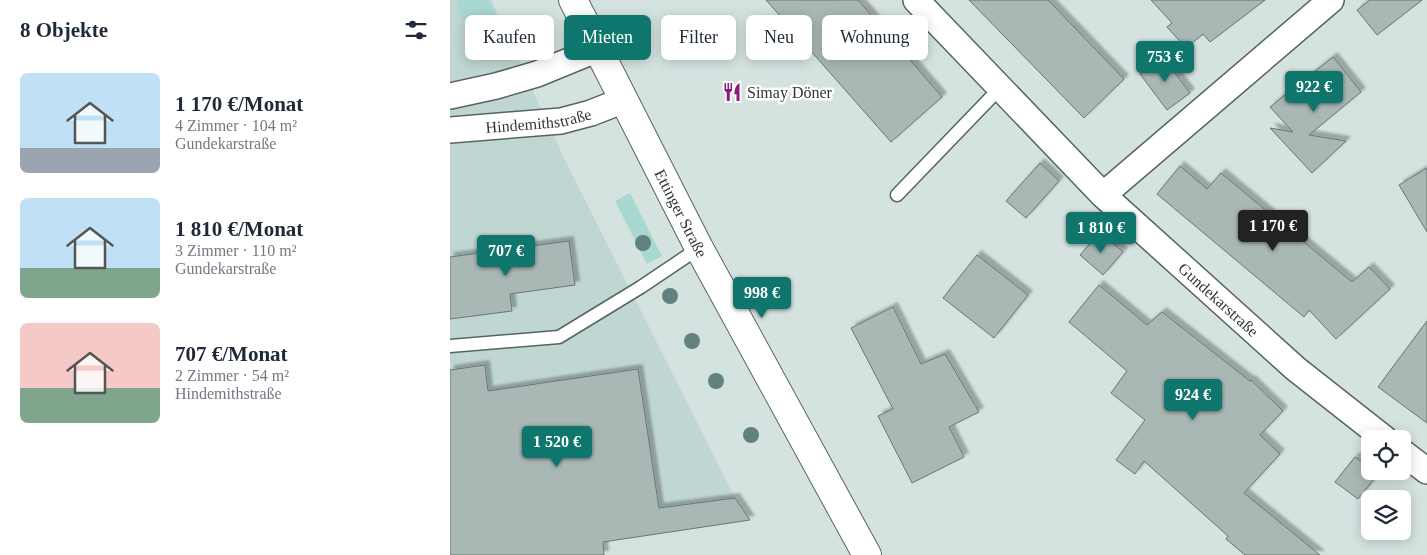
<!DOCTYPE html>
<html lang="de">
<meta charset="utf-8">
<style>
body{margin:0;font-family:"Times New Roman",serif;background:#f6f6f7;color:#1f2937;height:100vh;display:flex;flex-direction:column;font-size:19px;white-space:nowrap}
*{box-sizing:border-box;margin:0}
p{font-size:16px;color:#747a83}
.icon{flex:none;width:28px;height:28px;fill:none;stroke:currentColor;stroke-width:2;stroke-linecap:round;stroke-linejoin:round}
.map{position:relative;flex:1;overflow:hidden}
.panel{display:flex;flex-direction:column;background:#fff;width:450px}
.panel>*{flex:none}
.banner{position:absolute;left:15px;top:15px;width:475px;height:45px;display:flex;gap:10px}
.buttons{position:absolute;left:911px;top:430px;display:grid;gap:10px}
.buttons a{display:grid;place-items:center;width:50px;height:50px;border-radius:8px;background:#fff;box-shadow:0 2px 12px #0003;font-size:25px}
.price{position:absolute;translate:-50% -42px;padding:0 11px;border-radius:5px;background:#0f766e;color:#fff;font-size:16px;line-height:32px;filter:drop-shadow(0 1px 2px #0008)}
.price::after{content:'';position:absolute;left:50%;top:30px;width:15px;height:11px;margin-left:-8px;background:inherit;clip-path:polygon(0 0,100% 0,50% 100%)}
.price.current{background:#222;color:#fff}
ul{padding:0;list-style:none}
li{display:flex;align-items:center;gap:15px;height:125px;padding:0 20px}
li span{display:grid;place-items:center;flex:none;width:140px;height:100px;border-radius:8px;color:#555}
li>.icon{margin-inline-start:auto}
span .icon{width:60px;height:60px;fill:#fffc;stroke-width:1}
li b{font-size:21px}
h2{display:flex;justify-content:space-between;align-items:center;height:60px;padding:0 20px;font-size:21px}
.tag{padding:0 18px;border-radius:8px;background:#fff;box-shadow:0 2px 12px #0003;font-size:18px;line-height:45px}
.tag.current{background:#0f766e;color:#fff}
main{display:flex;flex:1;min-height:0}
.map>svg:first-child{display:block}
.built{fill:#c0d6d3}
.green{fill:#a8d8d1}
.building{fill:#aab8b5;stroke:#697674;filter:url(#shadow)}
.lines{fill:none;stroke-linecap:round;stroke-linejoin:round}
.service-casing{stroke:#576462;stroke-width:15}
.minor-casing{stroke:#576462;stroke-width:28}
.secondary-casing{stroke:#576462;stroke-width:30}
.service{stroke:#fff;stroke-width:12}
.minor{stroke:#fff;stroke-width:25}
.secondary{stroke:#fff;stroke-width:28}
.tree{fill:#60817e}
.labels{text-anchor:middle;dominant-baseline:central;stroke-width:5;stroke-linejoin:round;paint-order:stroke}
.poi-label{font-size:16px;fill:#323736;stroke:#fff;text-anchor:start}
.street-label{font-size:16px;fill:#323736;stroke:#fff}
</style>
<main>
<section class="panel">
<h2>8 Objekte<svg class="icon" aria-label="filters" viewBox="0 0 24 24"><path d="M4 7h16M4 17h16"/><circle cx="9" cy="7" r="2"/><circle cx="15" cy="17" r="2"/></svg></h2>
<ul>
<li><span style="background:linear-gradient(#bfe0f5 75%,#9aa5b1 0)"><svg class="icon" aria-label="home" viewBox="0 0 24 24"><path d="M3 11l9-7 9 7M6 9v11h12V9"/></svg></span><div><b>1 170 €/Monat</b><p>4 Zimmer · 104 m²</p><p>Gundekarstraße</p></div></li>
<li><span style="background:linear-gradient(#bfe0f5 70%,#7fa58c 0)"><svg class="icon" aria-label="home" viewBox="0 0 24 24"><path d="M3 11l9-7 9 7M6 9v11h12V9"/></svg></span><div><b>1 810 €/Monat</b><p>3 Zimmer · 110 m²</p><p>Gundekarstraße</p></div></li>
<li><span style="background:linear-gradient(#f6c9c9 65%,#7fa58c 0)"><svg class="icon" aria-label="home" viewBox="0 0 24 24"><path d="M3 11l9-7 9 7M6 9v11h12V9"/></svg></span><div><b>707 €/Monat</b><p>2 Zimmer · 54 m²</p><p>Hindemithstraße</p></div></li>
</ul>
</section>
<div class="map">
<svg width="977" height="555" viewBox="0 0 977 555">
<defs>
<filter id="shadow"><feDropShadow dx="4.5" dy="-4.5" stdDeviation="1" flood-color="#0004"/></filter>
</defs>
<rect width="100%" height="100%" fill="#d4e2e0"/>
<path class="built" d="M 0,0 L 41,0 L 114,158 L 285,498 L 209,508 L 0,555 Z"/>
<path class="green" d="M 7,0 L 39,0 C 41,4 45,10 45,15 C 45,25 19,24 13,19 C 8,14 8,6 7,0 Z
M 180,193 L 212,256 L 197,264 L 165,201 Z"/>
<path class="building" d="M 316,0 L 408,0 L 492,97 L 441,142 Z
M 519,0 L 598,0 L 674,79 L 634,118 Z
M 701,0 L 815,0 L 760,42 L 753,34 L 736,48 L 717,27 L 722,23 Z
M 920,0 L 972,0 L 927,35 L 907,10 Z
M 712,56 L 740,93 L 717,110 L 690,74 Z
M 883,57 L 911,92 L 859,135 L 896,141 L 862,173 L 820,128 L 843,132 L 820,107 Z
M 590,163 L 609,181 L 576,218 L 556,201 Z
M 730,166 L 757,189 L 771,173 L 902,282 L 919,267 L 940,289 L 886,339 L 859,310 L 854,317 L 707,194 Z
M 977,168 L 977,232 L 949,185 Z
M 650,232 L 673,252 L 653,275 L 630,255 Z
M 119,241 L 125,285 L 60,294 L 62,311 L 0,319 L 0,257 Z
M 527,255 L 578,295 L 544,338 L 493,298 Z
M 649,285 L 697,325 L 712,312 L 800,381 L 801,380 L 833,411 L 810,435 L 830,454 L 794,493 L 870,555 L 795,555 L 776,539 L 778,536 L 694,461 L 685,474 L 666,460 L 695,420 L 661,393 L 677,371 L 619,322 Z
M 443,307 L 471,364 L 495,354 L 529,412 L 499,427 L 514,457 L 462,483 L 428,416 L 443,409 L 401,328 Z
M 977,321 L 977,423 L 928,387 Z
M 35,365 L 38,391 L 188,369 L 209,508 L 285,498 L 300,520 L 153,542 L 154,555 L 0,555 L 0,370 Z
M 905,457 L 920,468 L 920,471 L 924,471 L 928,474 L 908,499 L 885,482 Z"/>
<g class="lines">
<g class="service-casing">
<path id="service" d="M 447,195 L 550,88
M 0,346 L 109,337 L 191,287 L 249,248"/>
</g>
<g class="minor-casing">
<g id="minor">
<path id="s1" d="M 466,0 L 653,195 L 846,369 L 935,439"/>
<path d="M 0,96 L 46,86 L 87,74 L 148,49"/>
<path id="s2" d="M 0,130 L 111,121 L 141,113 L 174,100"/>
<path d="M 653,195 L 881,0"/>
<path d="M 952,452 L 977,471"/>
</g>
</g>
<g class="secondary-casing">
<g id="secondary">
<path id="s3" d="M 123,0 L 249,248 L 417,555"/>
</g>
</g>
<use href="#service" class="service"/>
<use href="#minor" class="minor"/>
<use href="#secondary" class="secondary"/>
</g>
<g class="tree">
<circle cx="193" cy="243" r="8"/>
<circle cx="220" cy="296" r="8"/>
<circle cx="242" cy="341" r="8"/>
<circle cx="266" cy="381" r="8"/>
<circle cx="301" cy="435" r="8"/>
</g>
<defs>
<g id="restaurant-bare" transform="scale(1.5)"><path d="M-5-6h1v4h1v-4h1v4h1v-4h1v5L-1.5 .5V6h-2V.5L-5-1ZM5-6V6H3V1.5H1.5Q1.5-4 5-6Z" fill="#8d1b7d" stroke="#fff" stroke-width="2.5" paint-order="stroke"/></g>
</defs>
<g fill-rule="evenodd">
<use href="#restaurant-bare" x="282" y="92"/>
</g>
<g class="labels">
<g class="poi-label">
<text x="297" y="92">Simay Döner</text>
</g>
<g class="street-label">
<text stroke="none"><textPath href="#s2" startOffset="89">Hindemithstraße</textPath></text>
<text stroke="none"><textPath href="#s3" startOffset="239">Ettinger Straße</textPath></text>
<text stroke="none"><textPath href="#s1" startOffset="426">Gundekarstraße</textPath></text>
</g>
</g>
</svg>
<div class="buttons">
<a><svg class="icon" aria-label="locate" viewBox="0 0 24 24"><circle cx="12" cy="12" r="6"/><path d="M12 2v4M12 18v4M2 12h4M18 12h4"/></svg></a>
<a><svg class="icon" aria-label="layers" viewBox="0 0 24 24"><path d="M12 4l9 5-9 5-9-5zM3 14l9 5 9-5"/></svg></a>
</div>
<b class="price" style="left:715px;top:83px">753 €</b>
<b class="price" style="left:864px;top:113px">922 €</b>
<b class="price current" style="left:823px;top:252px">1 170 €</b>
<b class="price" style="left:651px;top:254px">1 810 €</b>
<b class="price" style="left:56px;top:277px">707 €</b>
<b class="price" style="left:312px;top:319px">998 €</b>
<b class="price" style="left:743px;top:421px">924 €</b>
<b class="price" style="left:107px;top:468px">1 520 €</b>
<div class="banner">
<a class="tag">Kaufen</a>
<a class="tag current">Mieten</a>
<a class="tag">Filter</a>
<a class="tag">Neu</a>
<a class="tag">Wohnung</a>
</div>
</div>
</main>
